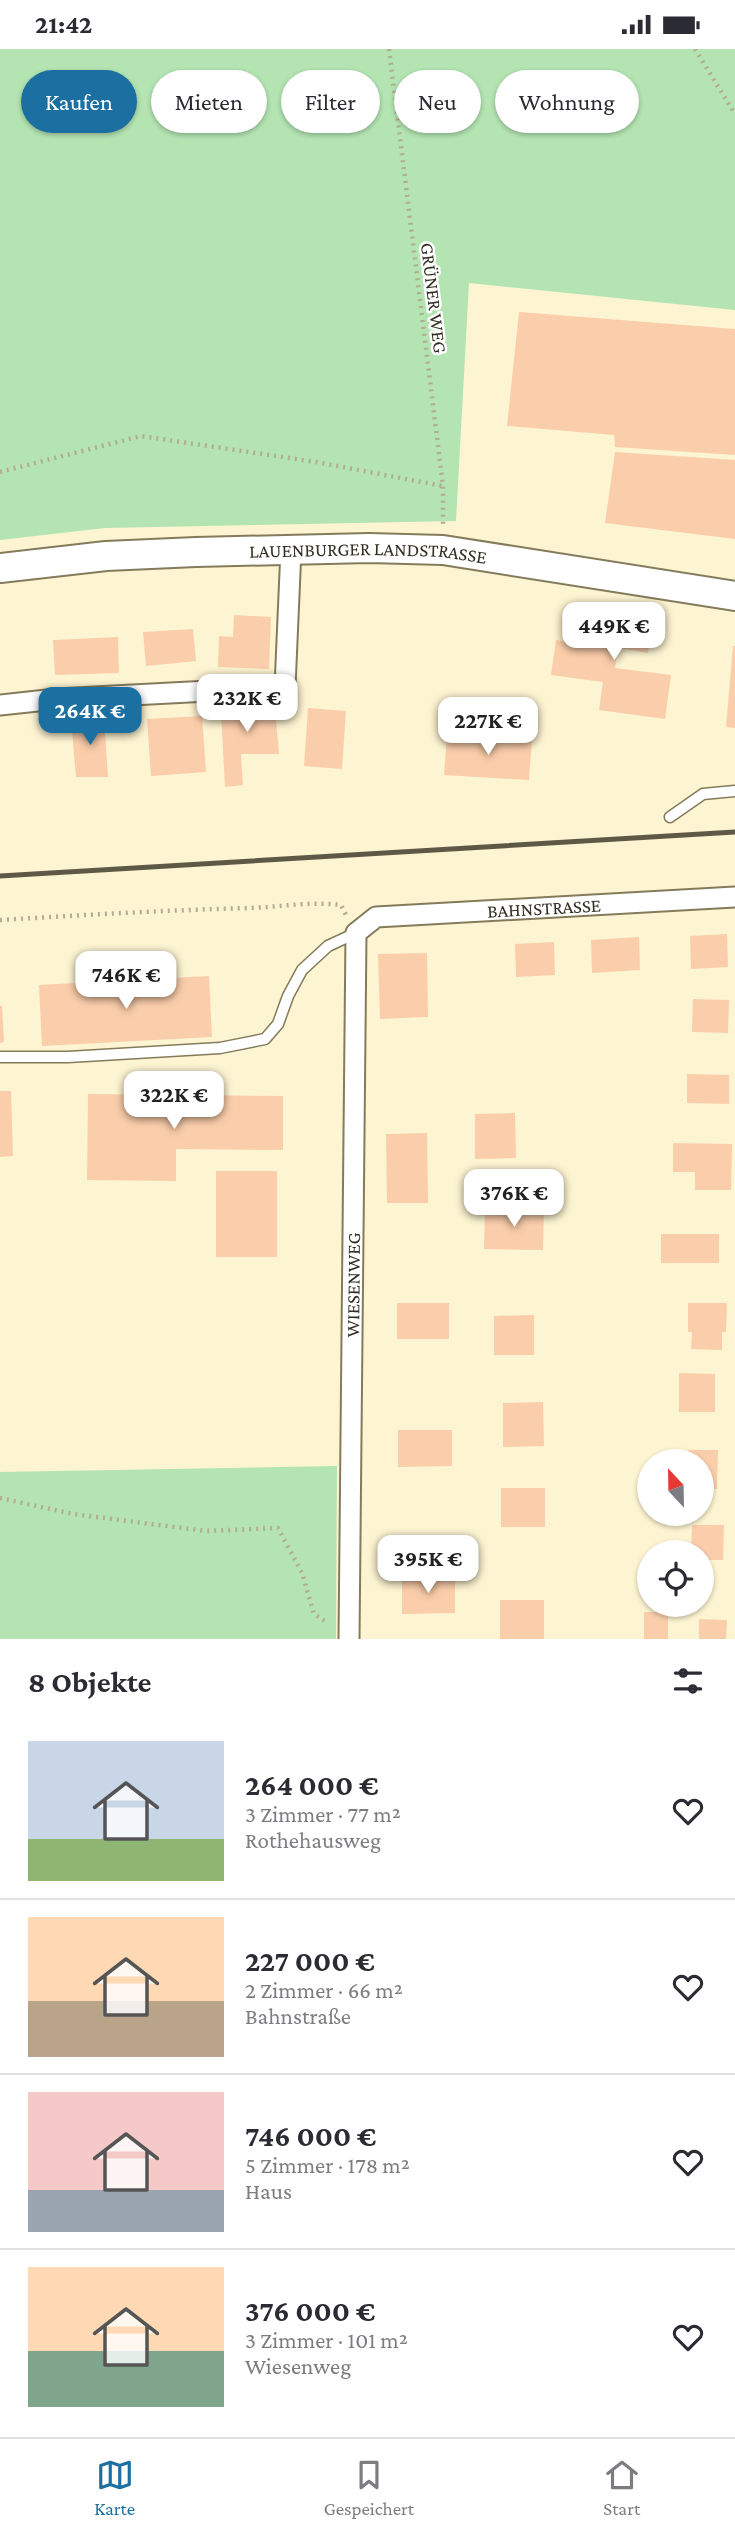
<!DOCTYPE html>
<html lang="de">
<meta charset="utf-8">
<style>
body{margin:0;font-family:"Crimson Pro",serif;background:#f2f2f3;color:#2b2b33;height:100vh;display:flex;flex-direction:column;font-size:26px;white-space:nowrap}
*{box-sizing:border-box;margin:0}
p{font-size:23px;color:#7c7c81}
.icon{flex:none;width:38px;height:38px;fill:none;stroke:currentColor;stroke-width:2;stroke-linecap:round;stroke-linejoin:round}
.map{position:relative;height:1590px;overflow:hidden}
.side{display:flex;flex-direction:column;background:#fff;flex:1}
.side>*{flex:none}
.banner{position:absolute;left:21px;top:21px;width:693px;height:63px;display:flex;gap:14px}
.needle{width:46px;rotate:338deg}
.tools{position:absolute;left:637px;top:1400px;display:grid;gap:14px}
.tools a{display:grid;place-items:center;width:77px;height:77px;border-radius:50%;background:#fff;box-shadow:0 2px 5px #0004;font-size:35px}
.price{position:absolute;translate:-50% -60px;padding:0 16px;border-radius:14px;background:#fff;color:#222;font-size:23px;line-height:46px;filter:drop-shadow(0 2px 4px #0008)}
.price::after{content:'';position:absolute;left:50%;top:42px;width:21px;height:16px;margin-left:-10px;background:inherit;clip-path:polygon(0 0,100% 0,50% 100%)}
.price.current{background:#1b70a1;color:#fff}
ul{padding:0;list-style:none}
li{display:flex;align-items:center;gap:21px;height:175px;padding:0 28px}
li+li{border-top:2px solid #e1e1e2}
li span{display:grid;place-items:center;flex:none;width:196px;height:140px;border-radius:0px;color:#555}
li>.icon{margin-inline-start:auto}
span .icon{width:84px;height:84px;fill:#fffc;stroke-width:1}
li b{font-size:30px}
h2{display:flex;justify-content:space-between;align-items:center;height:84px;padding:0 28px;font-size:30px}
.pill{padding:0 24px;border-radius:32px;background:#fff;box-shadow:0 2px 5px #0004;font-size:24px;line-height:63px}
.pill.current{background:#1b70a1;color:#fff}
.status{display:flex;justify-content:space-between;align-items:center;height:49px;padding:0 35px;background:#fff;direction:ltr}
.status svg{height:19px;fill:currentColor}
.menu{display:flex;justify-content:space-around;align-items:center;height:98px;border-top:2px solid #e1e1e2;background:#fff;font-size:19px;color:#7c7c81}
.menu a{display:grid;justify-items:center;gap:4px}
.menu .current{color:#1b70a1}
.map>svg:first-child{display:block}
.green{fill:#b3e4b2}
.building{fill:#fbceab}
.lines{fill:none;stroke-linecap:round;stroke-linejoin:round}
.lane-casing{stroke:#837b5b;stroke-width:13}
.street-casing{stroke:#837b5b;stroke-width:23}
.secondary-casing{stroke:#837b5b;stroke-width:32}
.path{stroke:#b3ac91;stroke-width:4.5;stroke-dasharray:2 5;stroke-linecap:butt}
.lane{stroke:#fff;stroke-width:10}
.street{stroke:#fff;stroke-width:19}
.secondary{stroke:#fff;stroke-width:28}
.rail{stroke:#5e5947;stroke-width:5}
.labels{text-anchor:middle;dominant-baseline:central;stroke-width:5;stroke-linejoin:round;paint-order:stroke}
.street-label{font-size:19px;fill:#322e21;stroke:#fff}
</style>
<div class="status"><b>21:42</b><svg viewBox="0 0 49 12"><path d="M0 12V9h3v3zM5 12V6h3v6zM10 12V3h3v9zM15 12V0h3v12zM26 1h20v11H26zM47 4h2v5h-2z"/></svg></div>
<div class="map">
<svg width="735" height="1590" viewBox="0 0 735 1590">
<rect width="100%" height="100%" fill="#fdf4d1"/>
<path class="green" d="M 0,0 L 735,0 L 735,261 L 469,234 L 456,472 L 105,479 L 0,491 Z
M 337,1417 L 336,1590 L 0,1590 L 0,1423 Z"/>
<path class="building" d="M 519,263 L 735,280 L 735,406 L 615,398 L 614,386 L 507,377 Z
M 615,403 L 735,411 L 735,490 L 605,474 Z
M 582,557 L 653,567 L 648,604 L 618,599 L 615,619 L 671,626 L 665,670 L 599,661 L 603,633 L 551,626 L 556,591 L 577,594 Z
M 234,566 L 271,568 L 269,620 L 218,618 L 219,587 L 233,588 Z
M 193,580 L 196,612 L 146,617 L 143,583 Z
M 118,588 L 119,624 L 55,626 L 53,591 Z
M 733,597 L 735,597 L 735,679 L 726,678 Z
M 274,649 L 279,705 L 241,705 L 243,736 L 225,738 L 221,664 L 230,650 Z
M 308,659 L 346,662 L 342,720 L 304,717 Z
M 202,667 L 206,723 L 151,727 L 147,670 Z
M 104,668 L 108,728 L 76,728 L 71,669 Z
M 447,686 L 532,690 L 529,731 L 444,726 Z
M 727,885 L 728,918 L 691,920 L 690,887 Z
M 639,888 L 640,921 L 592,924 L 591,891 Z
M 554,893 L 555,926 L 516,928 L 515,895 Z
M 427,904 L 428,968 L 380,970 L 378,905 Z
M 209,927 L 212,988 L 42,997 L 39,936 Z
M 693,950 L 729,951 L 728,984 L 692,983 Z
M 0,957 L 2,957 L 4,993 L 0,994 Z
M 687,1025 L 729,1026 L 729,1055 L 687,1054 Z
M 0,1042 L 11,1042 L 13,1107 L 0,1108 Z
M 88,1045 L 283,1047 L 283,1101 L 176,1100 L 176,1132 L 87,1131 Z
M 515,1064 L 516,1109 L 475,1110 L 475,1065 Z
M 427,1084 L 428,1154 L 387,1154 L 386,1085 Z
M 673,1094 L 732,1095 L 731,1141 L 695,1141 L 695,1123 L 673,1123 Z
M 216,1122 L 277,1122 L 277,1208 L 216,1208 Z
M 485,1159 L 544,1160 L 543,1201 L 484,1200 Z
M 661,1185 L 719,1185 L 719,1214 L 661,1214 Z
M 397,1254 L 449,1254 L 449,1290 L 397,1290 Z
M 688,1254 L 727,1254 L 726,1283 L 722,1283 L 722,1301 L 691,1300 L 692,1283 L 688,1283 Z
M 534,1266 L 534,1306 L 494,1306 L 494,1267 Z
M 679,1324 L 715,1325 L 715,1363 L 679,1363 Z
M 543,1353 L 544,1397 L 503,1398 L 503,1354 Z
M 398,1381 L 452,1381 L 452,1417 L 398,1418 Z
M 688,1401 L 718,1401 L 717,1440 L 702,1439 L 702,1412 L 688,1412 Z
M 501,1439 L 545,1439 L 545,1478 L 501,1478 Z
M 692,1476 L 724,1476 L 723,1511 L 702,1511 L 702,1503 L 691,1503 Z
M 402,1528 L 455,1528 L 455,1564 L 402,1565 Z
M 500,1551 L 544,1551 L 544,1590 L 500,1590 Z
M 644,1563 L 668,1563 L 668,1590 L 644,1590 Z
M 699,1570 L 727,1571 L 726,1590 L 699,1590 Z"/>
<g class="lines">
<g class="lane-casing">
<path id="lane" d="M 670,768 L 703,745 L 735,742
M 0,1008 L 68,1008 L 220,999 L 265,990 L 278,975 L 288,947 L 302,921 L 328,897 L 356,884"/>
</g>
<g class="street-casing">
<g id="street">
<path d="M 0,656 L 56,650 L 285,638 L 291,500"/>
<path id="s1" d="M 349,1590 L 356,884 L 376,868 L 735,848"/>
</g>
</g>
<g class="secondary-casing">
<g id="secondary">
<path id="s2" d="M 0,519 L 106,507 L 196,503 L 369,499 L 443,501 L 735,547"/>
</g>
</g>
<path class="path" d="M 389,0 L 443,437 L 443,476
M 695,0 L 735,65
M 0,423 L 141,387 L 316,413 L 443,437
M 0,871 C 84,866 167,861 250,859 C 281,858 310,852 341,856 L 346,866
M 0,1449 L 73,1465 L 206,1482 L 278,1479 L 302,1524 L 314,1565 L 328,1574"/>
<use href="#lane" class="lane"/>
<use href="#street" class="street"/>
<use href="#secondary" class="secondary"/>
<path class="rail" d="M 0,827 L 735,783"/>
</g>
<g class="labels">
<g class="street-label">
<text transform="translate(434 249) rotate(83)">GRÜNER WEG</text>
<text stroke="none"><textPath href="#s2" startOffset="369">LAUENBURGER LANDSTRASSE</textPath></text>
<text stroke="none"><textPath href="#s1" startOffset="900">BAHNSTRASSE</textPath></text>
<text stroke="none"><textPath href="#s1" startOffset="354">WIESENWEG</textPath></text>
</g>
</g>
</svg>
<div class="tools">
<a><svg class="needle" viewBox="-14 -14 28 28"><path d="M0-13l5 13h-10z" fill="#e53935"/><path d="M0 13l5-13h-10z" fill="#7c7c81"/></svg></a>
<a><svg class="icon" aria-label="locate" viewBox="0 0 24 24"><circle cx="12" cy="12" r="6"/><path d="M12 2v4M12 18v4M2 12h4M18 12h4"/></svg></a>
</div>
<b class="price" style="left:614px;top:613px">449K €</b>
<b class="price" style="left:247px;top:685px">232K €</b>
<b class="price current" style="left:90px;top:698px">264K €</b>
<b class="price" style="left:488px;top:708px">227K €</b>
<b class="price" style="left:126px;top:962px">746K €</b>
<b class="price" style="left:174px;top:1082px">322K €</b>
<b class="price" style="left:514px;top:1180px">376K €</b>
<b class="price" style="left:428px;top:1546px">395K €</b>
<div class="banner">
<a class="pill current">Kaufen</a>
<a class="pill">Mieten</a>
<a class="pill">Filter</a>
<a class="pill">Neu</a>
<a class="pill">Wohnung</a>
</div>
</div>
<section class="side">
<h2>8 Objekte<svg class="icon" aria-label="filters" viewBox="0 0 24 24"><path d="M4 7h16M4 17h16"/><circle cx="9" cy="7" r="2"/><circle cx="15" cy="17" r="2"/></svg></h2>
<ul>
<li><span style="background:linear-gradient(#c9d6e8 70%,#8fb573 0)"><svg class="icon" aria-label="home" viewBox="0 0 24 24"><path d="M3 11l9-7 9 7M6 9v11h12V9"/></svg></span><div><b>264 000 €</b><p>3 Zimmer · 77 m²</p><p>Rothehausweg</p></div><svg class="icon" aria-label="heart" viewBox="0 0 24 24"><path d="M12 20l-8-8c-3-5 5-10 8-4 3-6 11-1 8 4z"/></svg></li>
<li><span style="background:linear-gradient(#ffd9b3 60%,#b9a48a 0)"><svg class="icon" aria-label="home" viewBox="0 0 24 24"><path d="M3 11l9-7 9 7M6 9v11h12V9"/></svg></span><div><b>227 000 €</b><p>2 Zimmer · 66 m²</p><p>Bahnstraße</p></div><svg class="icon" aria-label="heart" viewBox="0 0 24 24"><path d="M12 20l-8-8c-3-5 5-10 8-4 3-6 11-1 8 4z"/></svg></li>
<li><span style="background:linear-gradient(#f6c9c9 70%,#9aa5b1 0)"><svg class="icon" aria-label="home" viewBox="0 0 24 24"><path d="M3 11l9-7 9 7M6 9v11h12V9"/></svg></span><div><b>746 000 €</b><p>5 Zimmer · 178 m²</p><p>Haus</p></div><svg class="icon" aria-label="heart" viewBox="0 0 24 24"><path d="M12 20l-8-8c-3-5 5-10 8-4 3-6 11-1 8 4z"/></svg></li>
<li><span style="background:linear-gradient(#ffd9b3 60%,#7fa58c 0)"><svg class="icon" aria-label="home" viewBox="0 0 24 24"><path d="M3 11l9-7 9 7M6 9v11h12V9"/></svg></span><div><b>376 000 €</b><p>3 Zimmer · 101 m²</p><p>Wiesenweg</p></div><svg class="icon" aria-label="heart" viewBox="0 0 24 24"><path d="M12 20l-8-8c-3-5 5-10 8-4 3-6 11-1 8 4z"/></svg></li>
</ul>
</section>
<nav class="menu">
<a class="current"><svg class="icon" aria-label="map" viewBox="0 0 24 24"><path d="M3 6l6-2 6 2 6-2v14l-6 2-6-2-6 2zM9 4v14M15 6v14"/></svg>Karte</a>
<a><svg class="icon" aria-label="saved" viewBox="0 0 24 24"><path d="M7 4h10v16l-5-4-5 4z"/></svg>Gespeichert</a>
<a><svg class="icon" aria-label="home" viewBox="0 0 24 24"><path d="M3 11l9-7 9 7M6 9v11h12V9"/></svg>Start</a>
</nav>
